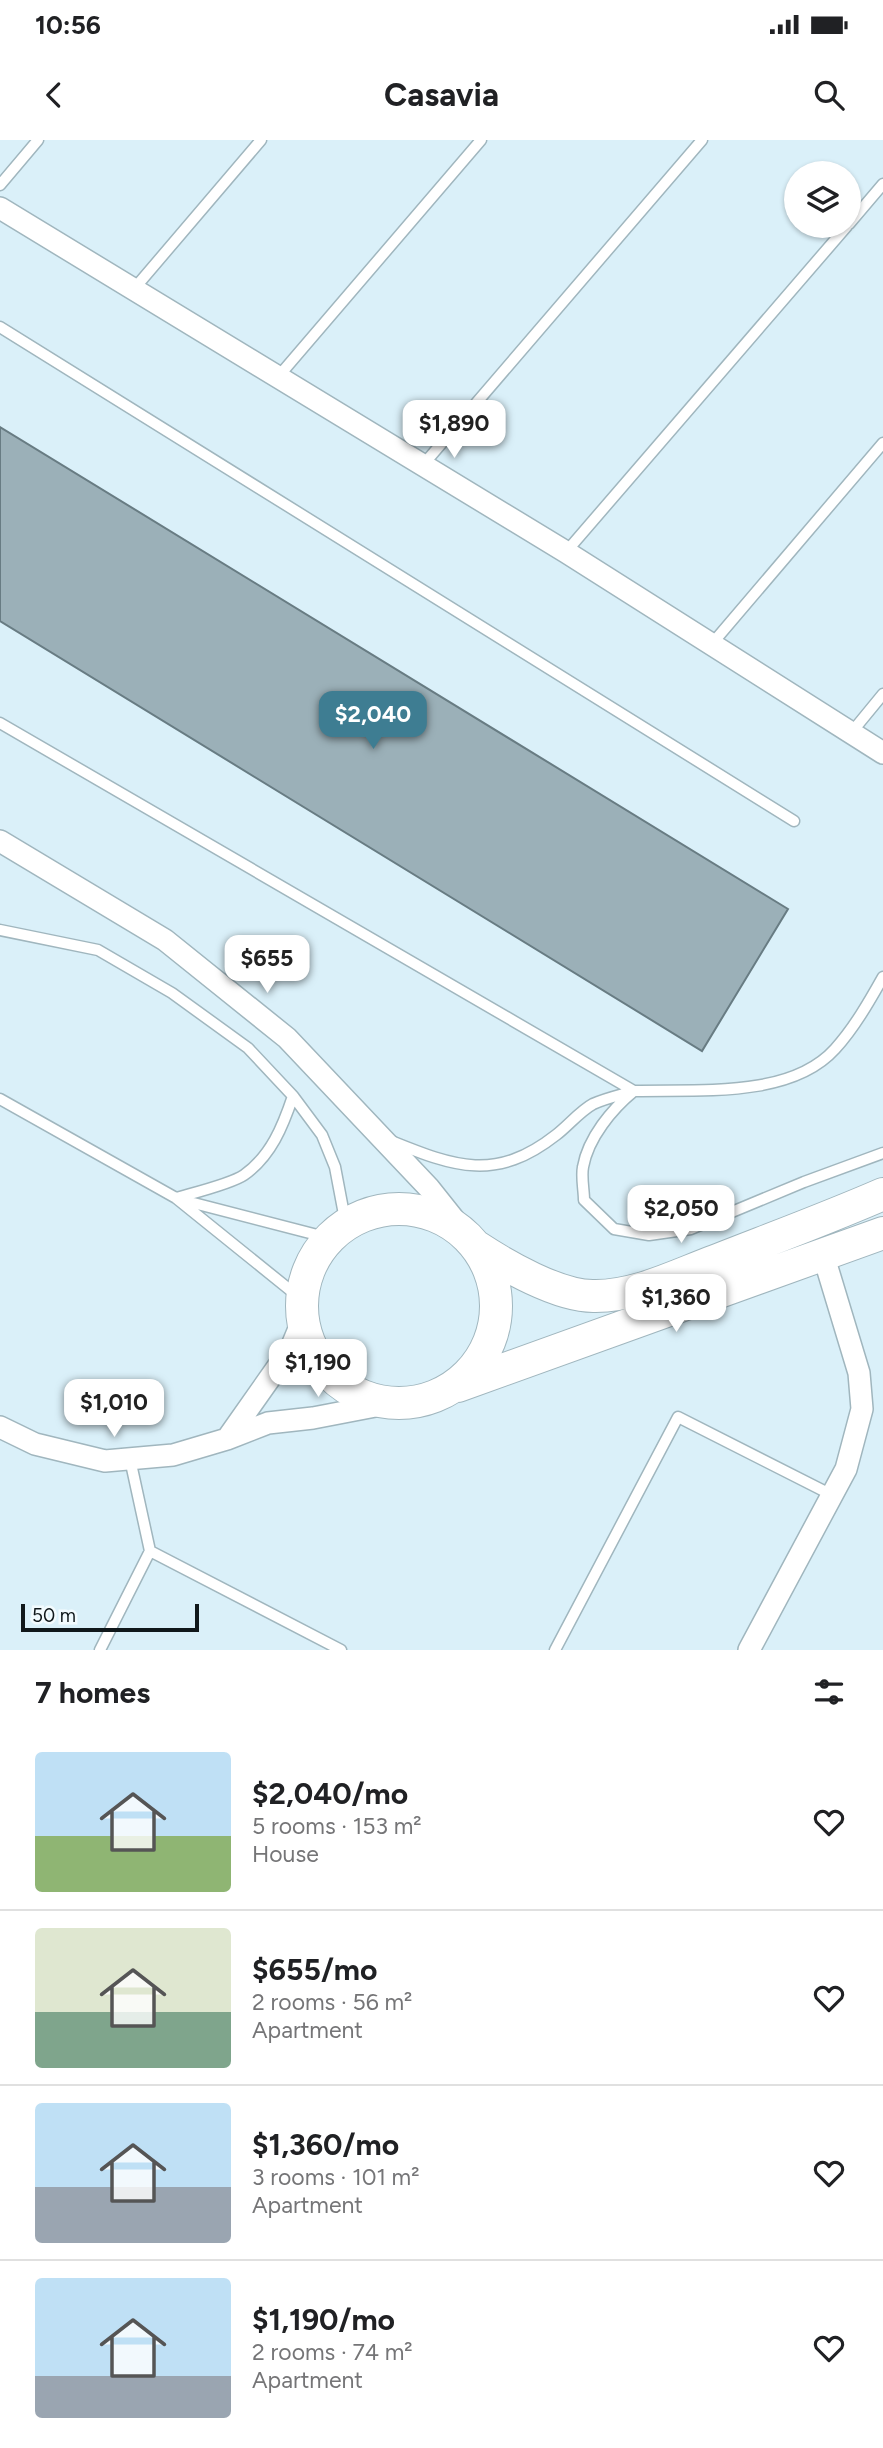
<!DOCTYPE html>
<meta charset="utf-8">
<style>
body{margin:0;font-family:Figtree,sans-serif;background:#f6f6f6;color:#202124;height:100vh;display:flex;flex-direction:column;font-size:26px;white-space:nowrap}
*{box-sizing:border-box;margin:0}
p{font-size:23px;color:#757577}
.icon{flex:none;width:38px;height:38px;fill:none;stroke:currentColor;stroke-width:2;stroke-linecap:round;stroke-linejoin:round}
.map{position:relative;height:1510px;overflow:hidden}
.sheet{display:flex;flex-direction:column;background:#fff;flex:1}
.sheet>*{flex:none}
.buttons{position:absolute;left:784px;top:21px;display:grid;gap:14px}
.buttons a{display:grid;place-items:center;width:77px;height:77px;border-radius:50%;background:#fff;box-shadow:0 2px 5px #0004;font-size:35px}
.scale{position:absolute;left:21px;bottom:18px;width:178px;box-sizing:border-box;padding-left:7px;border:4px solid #10181b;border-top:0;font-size:19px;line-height:24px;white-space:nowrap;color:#10181b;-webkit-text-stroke:5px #f2fbfe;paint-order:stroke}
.price{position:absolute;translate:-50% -60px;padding:0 16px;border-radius:14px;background:#fff;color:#222;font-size:23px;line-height:46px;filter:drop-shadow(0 2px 4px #0008)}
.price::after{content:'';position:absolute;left:50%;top:42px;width:21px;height:16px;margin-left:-10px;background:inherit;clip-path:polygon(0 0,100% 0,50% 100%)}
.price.active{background:#3e7d92;color:#fff}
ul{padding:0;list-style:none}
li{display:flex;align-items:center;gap:21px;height:175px;padding:0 35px}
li+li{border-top:2px solid #e0e0e0}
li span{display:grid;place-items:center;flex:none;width:196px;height:140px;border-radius:7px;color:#555}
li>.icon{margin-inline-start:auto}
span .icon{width:84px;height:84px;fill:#fffc;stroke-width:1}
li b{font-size:30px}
h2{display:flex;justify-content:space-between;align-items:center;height:84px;padding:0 35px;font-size:30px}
.status{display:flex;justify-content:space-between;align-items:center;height:49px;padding:0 35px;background:#fff;direction:ltr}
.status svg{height:19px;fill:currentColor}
header{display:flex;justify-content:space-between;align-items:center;height:91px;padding:0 35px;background:#fff;font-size:32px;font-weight:700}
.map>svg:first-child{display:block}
.building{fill:#9bb0b8;stroke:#687c83;stroke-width:2}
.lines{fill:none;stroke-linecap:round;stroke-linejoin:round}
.service-casing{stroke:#a0b6be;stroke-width:13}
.minor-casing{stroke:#a0b6be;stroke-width:24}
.secondary-casing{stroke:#a0b6be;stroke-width:34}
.service{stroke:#fff;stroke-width:10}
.minor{stroke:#fff;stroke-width:21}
.secondary{stroke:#fff;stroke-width:32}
</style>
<div class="status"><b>10:56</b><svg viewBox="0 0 49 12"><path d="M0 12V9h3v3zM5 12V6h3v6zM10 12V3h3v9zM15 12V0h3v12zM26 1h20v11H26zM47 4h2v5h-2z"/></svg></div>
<header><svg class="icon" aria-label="back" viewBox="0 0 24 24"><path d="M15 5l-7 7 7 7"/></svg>Casavia<svg class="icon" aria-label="search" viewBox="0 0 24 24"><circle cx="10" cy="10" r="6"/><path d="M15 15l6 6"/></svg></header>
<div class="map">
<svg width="883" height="1510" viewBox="0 0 883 1510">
<rect width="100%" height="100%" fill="#daf0f9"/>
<path class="building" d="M 0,287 L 788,769 L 702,911 L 0,481 Z"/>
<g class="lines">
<g class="service-casing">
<path id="service" d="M 0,45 L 38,0
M 849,84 L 883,44
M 134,149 L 261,0
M 0,187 L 794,681
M 278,237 L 481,0
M 423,325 L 702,0
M 566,412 L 847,86
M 711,505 L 883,303
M 0,583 L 634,951 C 696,949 790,959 835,909 C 854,888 869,862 883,837
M 851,593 L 883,554
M 0,790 L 98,810 L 172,853 L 248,908 L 293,956 L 322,995 L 335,1027 L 346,1085
M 0,959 L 176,1058 L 300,1158
M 391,1001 C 455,1027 496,1042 556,995 C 568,986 580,971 593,964 C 606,958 621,955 634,951 C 612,969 588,998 583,1027 C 581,1037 584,1050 584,1060 L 614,1089 L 649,1095 L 691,1089 L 804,1042 L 883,1013
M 176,1058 C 193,1053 231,1044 244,1035 C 271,1016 283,986 293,956
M 182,1060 L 329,1098
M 130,1319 L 150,1411 L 341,1510
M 100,1510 L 150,1411
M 555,1510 L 678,1277 L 832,1355"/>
</g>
<g class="minor-casing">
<path id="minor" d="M 0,68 L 566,412 L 883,613
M 0,701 L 165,800 L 287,898 L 429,1048 L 464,1092
M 0,1287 L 35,1304 L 105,1321 L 173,1315 L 227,1299 L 268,1283 L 313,1278 L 391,1263
M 227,1299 L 291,1208 L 303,1179
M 749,1510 L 846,1329 L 862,1269 L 859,1233 L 823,1114"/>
</g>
<g class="secondary-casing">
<path id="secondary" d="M302 1166a97 97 0 1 1 194 0a97 97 0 1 1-194 0Z
M 477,1107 C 506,1126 558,1156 593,1156 C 635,1157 677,1135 715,1121 C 771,1099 828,1078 883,1054
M 458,1246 L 883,1093"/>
</g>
<use href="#service" class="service"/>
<use href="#minor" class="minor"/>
<use href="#secondary" class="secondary"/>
</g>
</svg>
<div class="buttons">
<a><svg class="icon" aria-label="layers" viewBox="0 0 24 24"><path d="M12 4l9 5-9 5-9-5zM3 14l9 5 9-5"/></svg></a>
</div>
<div class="scale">50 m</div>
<b class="price" style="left:454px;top:320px">$1,890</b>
<b class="price active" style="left:373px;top:611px">$2,040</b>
<b class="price" style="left:267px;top:855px">$655</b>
<b class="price" style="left:681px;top:1105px">$2,050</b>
<b class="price" style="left:676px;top:1194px">$1,360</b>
<b class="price" style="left:318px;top:1259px">$1,190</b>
<b class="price" style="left:114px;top:1299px">$1,010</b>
</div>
<section class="sheet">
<h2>7 homes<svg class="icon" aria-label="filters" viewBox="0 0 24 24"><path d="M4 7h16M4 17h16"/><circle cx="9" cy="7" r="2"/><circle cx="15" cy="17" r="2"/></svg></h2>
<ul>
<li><span style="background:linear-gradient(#bfe0f5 60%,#8fb573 0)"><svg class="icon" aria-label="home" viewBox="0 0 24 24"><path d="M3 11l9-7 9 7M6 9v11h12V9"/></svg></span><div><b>$2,040/mo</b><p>5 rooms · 153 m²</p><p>House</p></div><svg class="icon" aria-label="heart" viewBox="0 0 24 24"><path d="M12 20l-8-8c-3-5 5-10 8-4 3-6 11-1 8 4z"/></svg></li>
<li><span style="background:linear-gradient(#dfe7d0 60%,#7fa58c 0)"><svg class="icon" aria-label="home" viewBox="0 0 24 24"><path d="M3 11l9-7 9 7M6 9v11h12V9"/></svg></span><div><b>$655/mo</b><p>2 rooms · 56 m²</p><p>Apartment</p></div><svg class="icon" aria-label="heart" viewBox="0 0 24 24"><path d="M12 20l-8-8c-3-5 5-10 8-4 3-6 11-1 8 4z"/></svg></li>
<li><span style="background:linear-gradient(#bfe0f5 60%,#9aa5b1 0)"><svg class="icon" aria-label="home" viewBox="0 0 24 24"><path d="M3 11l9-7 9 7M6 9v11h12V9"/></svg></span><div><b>$1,360/mo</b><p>3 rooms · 101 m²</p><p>Apartment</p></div><svg class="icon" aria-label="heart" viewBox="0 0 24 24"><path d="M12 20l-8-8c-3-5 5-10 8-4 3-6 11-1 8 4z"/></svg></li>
<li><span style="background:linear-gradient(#bfe0f5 70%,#9aa5b1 0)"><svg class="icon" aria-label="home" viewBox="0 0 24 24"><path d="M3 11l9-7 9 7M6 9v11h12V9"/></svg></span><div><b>$1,190/mo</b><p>2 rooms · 74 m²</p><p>Apartment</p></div><svg class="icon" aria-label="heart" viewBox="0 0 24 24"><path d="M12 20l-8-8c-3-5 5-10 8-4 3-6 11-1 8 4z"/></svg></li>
</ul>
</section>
